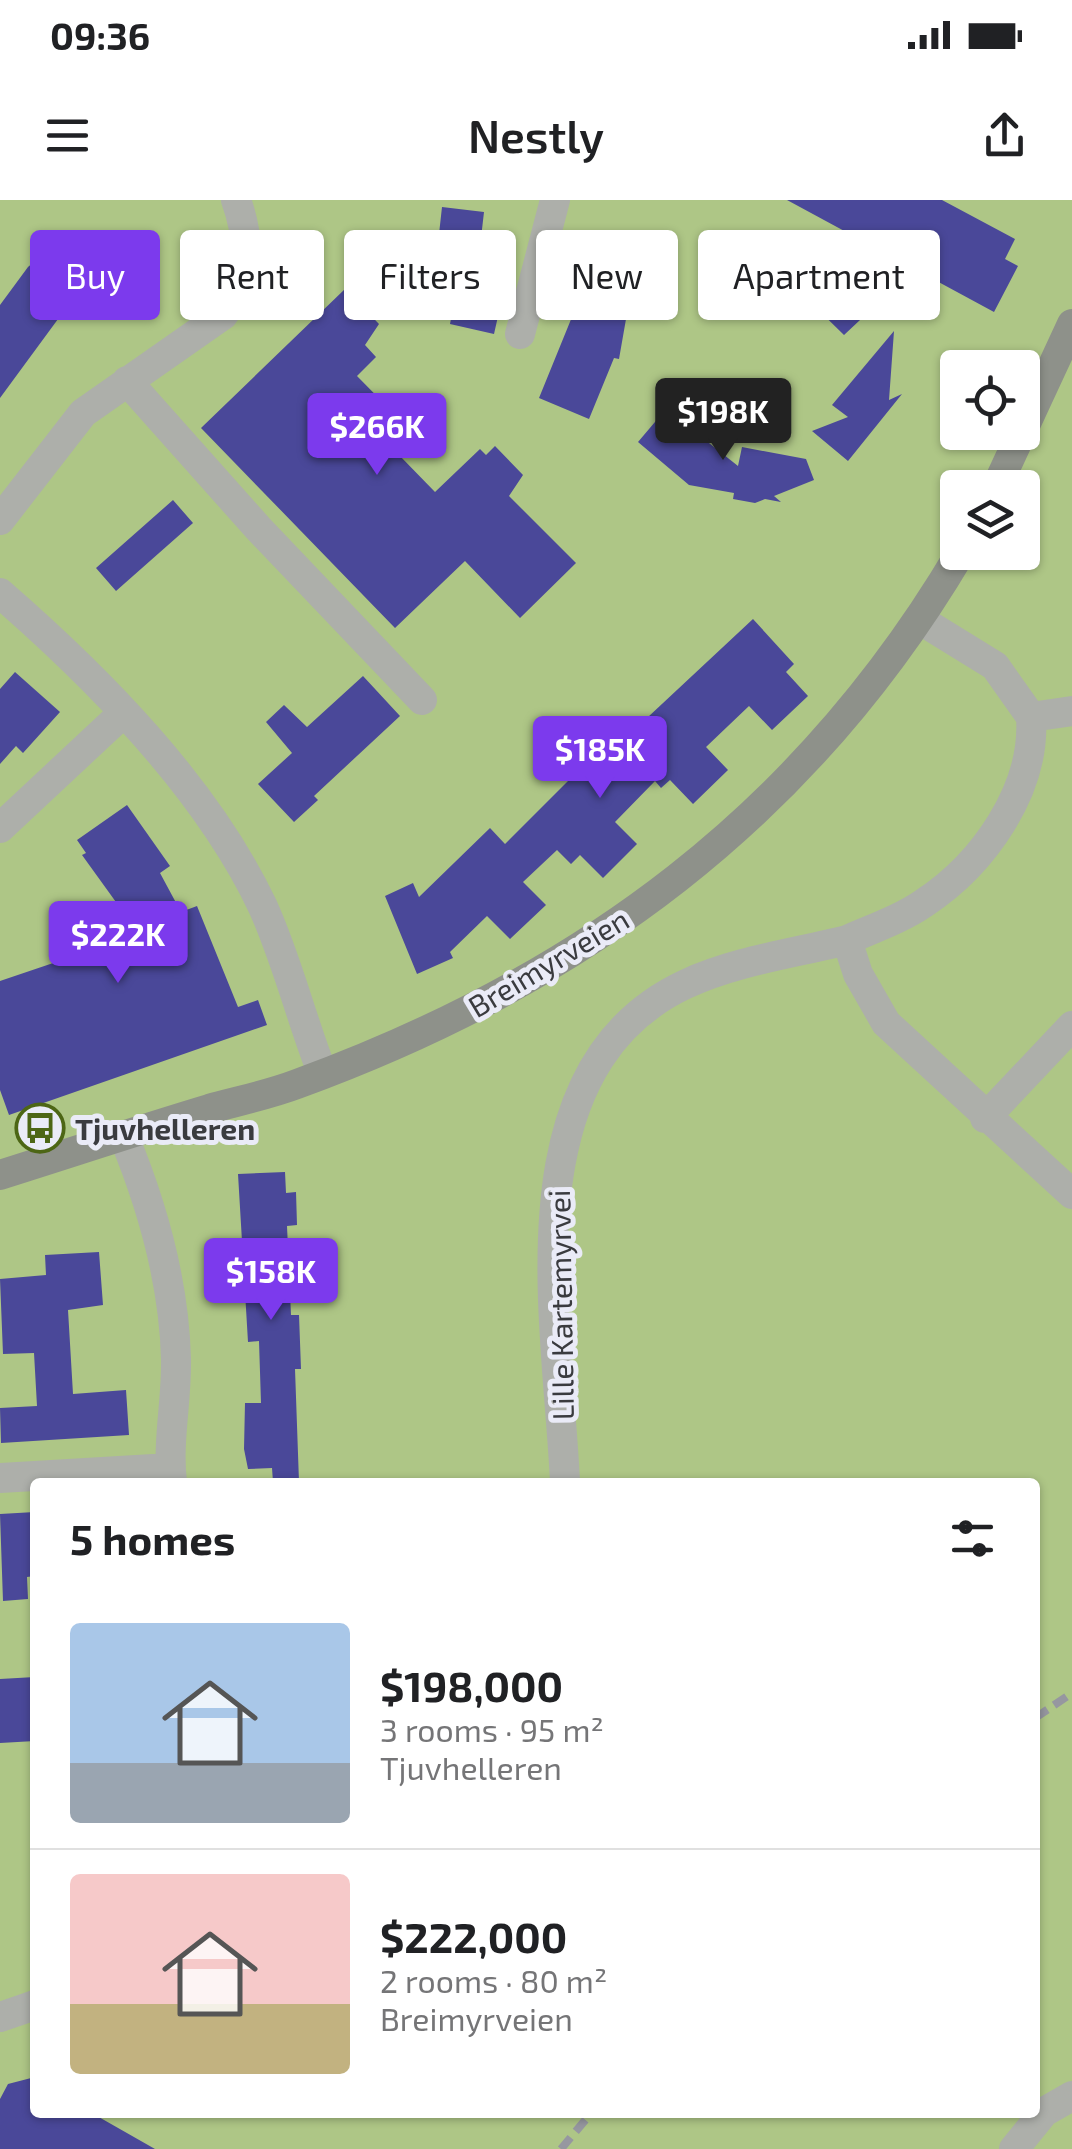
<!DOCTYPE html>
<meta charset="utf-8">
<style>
body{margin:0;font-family:"Exo 2",sans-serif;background:#f6f6f6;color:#202124;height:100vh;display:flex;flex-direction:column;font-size:38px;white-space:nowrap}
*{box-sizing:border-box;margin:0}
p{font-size:32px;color:#757577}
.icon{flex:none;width:55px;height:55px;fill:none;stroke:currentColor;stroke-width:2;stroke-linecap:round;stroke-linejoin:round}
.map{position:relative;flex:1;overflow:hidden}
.sheet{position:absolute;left:30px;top:1278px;width:1010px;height:640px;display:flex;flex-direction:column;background:#fff;border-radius:10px;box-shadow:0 2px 8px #0004}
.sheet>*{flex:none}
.guide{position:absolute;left:30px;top:30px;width:1012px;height:90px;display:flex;gap:20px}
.fabs{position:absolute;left:940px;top:150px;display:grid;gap:20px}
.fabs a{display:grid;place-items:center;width:100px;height:100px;border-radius:10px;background:#fff;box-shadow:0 2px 8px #0004;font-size:50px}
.price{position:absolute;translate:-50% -85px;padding:0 22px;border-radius:10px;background:#7c3aed;color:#fff;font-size:32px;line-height:65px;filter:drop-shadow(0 2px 5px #0008)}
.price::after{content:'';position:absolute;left:50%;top:60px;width:30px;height:22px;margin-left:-15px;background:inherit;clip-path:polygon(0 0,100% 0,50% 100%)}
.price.current{background:#222;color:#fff}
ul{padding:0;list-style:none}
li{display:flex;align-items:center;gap:30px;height:250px;padding:0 40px}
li+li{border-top:2px solid #e0e0e0}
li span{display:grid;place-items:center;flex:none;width:280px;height:200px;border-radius:10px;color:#555}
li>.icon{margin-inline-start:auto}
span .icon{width:120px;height:120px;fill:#fffc;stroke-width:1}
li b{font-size:42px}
h2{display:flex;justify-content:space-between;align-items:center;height:120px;padding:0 40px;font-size:42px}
.pill{padding:0 35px;border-radius:10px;background:#fff;box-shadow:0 2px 8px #0004;font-size:35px;line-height:90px}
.pill.current{background:#7c3aed;color:#fff}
.status{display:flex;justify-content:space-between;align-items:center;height:70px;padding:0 50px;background:#fff;direction:ltr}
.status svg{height:28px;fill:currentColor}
header{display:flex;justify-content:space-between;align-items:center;height:130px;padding:0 40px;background:#fff;font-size:45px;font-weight:600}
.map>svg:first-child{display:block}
.green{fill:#aec686;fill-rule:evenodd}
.building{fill:#4a4899}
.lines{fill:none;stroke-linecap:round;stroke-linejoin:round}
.street{stroke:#adafaa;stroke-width:30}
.secondary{stroke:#8e918a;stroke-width:30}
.rail{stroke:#9697a0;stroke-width:8;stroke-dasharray:15 8;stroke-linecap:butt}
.labels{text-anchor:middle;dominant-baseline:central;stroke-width:10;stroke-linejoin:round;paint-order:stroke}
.street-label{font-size:30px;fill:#3a3b3f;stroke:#eaebf7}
.poi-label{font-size:30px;font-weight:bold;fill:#3a3b3f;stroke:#eaebf7;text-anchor:start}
</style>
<div class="status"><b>09:36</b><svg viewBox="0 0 49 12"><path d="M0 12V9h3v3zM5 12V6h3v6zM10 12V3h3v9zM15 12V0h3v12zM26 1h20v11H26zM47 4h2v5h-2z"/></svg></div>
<header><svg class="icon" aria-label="menu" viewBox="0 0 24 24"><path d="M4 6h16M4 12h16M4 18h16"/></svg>Nestly<svg class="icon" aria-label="share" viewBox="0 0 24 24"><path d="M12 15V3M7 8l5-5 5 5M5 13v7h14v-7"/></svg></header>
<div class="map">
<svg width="1072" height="1949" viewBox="0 0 1072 1949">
<rect width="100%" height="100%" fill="#eaebf7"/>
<path class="green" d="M 0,0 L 1072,0 L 1072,1949 L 0,1949 ZM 958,168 L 1022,168 L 1022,232 L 958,232 ZM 958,288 L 1022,288 L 1022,352 L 958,352 ZM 35,1282 L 1035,1282 L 1035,1912 L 35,1912 Z"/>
<path class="building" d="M 787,0 L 942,0 L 1015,39 L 1005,59 L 1018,66 L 994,112 Z
M 442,7 L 484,12 L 481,38 L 439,34 Z
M 616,37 L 624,101 L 629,102 L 619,159 L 614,158 L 589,219 L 539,198 L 574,112 L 549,116 L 547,106 L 552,86 L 569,83 L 568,75 L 575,74 L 571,42 Z
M 49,49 L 82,72 L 74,83 L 77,86 L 69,97 L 72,100 L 0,198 L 0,105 L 28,67 Z
M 831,58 L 875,106 L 844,135 L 797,89 Z
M 457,60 L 508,72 L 494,134 L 450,124 L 455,98 L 449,97 Z
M 345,89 L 379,124 L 365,145 L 376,157 L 357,176 L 414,234 L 399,255 L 435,292 L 480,249 L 486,255 L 495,246 L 523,275 L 509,296 L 576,363 L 520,418 L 465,361 L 395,428 L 201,228 Z
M 894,131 L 889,200 L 902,194 L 848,261 L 812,231 L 848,217 L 832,205 Z
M 666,209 L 738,266 L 742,247 L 806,259 L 814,280 L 774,296 L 781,302 L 765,299 L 755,303 L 733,299 L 734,293 L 689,285 L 638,242 Z
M 173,300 L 193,323 L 116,391 L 96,368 Z
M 753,419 L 794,464 L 786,472 L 808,496 L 772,530 L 749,506 L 706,547 L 728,570 L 693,604 L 670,580 L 661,588 L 655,581 L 615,622 L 637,644 L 603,678 L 580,655 L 571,664 L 557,650 L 523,682 L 546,705 L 510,739 L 487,716 L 450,752 L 453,758 L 417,774 L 385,696 L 413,683 L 419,697 L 490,628 L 505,644 L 581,568 L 587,574 Z
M 15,472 L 60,512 L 23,553 L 16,546 L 0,564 L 0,489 Z
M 363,476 L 400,516 L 314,596 L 318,600 L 294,622 L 258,584 L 292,553 L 266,522 L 284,505 L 307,527 Z
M 127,605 L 170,666 L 160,673 L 181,712 L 197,706 L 238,807 L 258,800 L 267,825 L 9,915 L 0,890 L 0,781 L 139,734 L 82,655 L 86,653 L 77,640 Z
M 285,972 L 286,993 L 296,992 L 297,1025 L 287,1026 L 291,1115 L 299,1115 L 301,1169 L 295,1169 L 299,1282 L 273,1282 L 272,1268 L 248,1269 L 244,1249 L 245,1203 L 261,1203 L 259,1141 L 248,1142 L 238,974 Z
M 99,1052 L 103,1105 L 68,1110 L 73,1194 L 126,1190 L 129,1235 L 1,1243 L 0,1208 L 37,1206 L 34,1153 L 3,1154 L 0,1079 L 46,1075 L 45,1055 Z
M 35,1312 L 35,1376 L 27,1377 L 28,1399 L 3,1401 L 0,1314 Z
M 35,1477 L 35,1541 L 0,1543 L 0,1479 Z
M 35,1877 L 35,1912 L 90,1912 L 155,1949 L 0,1949 L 0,1899 L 8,1884 Z"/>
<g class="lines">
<path class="street" d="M 520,134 L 555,0
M 127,181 L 258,328 L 422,500
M 0,320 L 83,213 L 223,115 C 251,79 251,42 236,0
M 0,393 C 99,479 207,588 263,707 C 287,760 301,818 322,872
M 922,421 L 995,466 L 1031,517 L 1072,511
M 1031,517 C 1036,590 983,664 924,703 C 901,719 872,729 847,740 L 858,774 L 886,823 L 1072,994
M 0,628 L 122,514
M 985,918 L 1072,826
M 123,935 C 153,1007 174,1081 176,1159 C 177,1200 167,1242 172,1282
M 0,1278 L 170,1268
M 565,1282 C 558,1124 505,868 686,784 C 735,761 795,753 847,740
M 0,1817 L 35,1805
M 1014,1949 L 1044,1912 L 1072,1896"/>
<path class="secondary" d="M 996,288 L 1072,124
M 0,975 C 70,953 139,930 209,909 C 238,901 268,895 297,884 C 582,780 805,616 961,352"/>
<path class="rail" d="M 1035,1518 L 1072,1493
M 561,1949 L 592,1912"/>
</g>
<defs>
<g id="bus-ring" transform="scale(2.5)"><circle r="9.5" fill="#eaebf7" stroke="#4d6615" stroke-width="1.5"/><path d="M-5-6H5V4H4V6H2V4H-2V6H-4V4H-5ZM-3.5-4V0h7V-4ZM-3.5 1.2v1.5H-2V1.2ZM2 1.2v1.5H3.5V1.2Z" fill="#4d6615"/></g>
</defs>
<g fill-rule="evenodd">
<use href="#bus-ring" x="40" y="928"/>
</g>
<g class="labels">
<g class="street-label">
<text transform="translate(548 762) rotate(-31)">Breimyrveien</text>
<text transform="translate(560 1105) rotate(-91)">Lille Kartemyrvei</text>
</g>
<g class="poi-label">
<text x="75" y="928">Tjuvhelleren</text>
</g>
</g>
</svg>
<div class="fabs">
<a><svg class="icon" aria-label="locate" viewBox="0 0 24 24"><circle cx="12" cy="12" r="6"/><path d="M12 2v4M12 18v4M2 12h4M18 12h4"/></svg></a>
<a><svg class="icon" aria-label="layers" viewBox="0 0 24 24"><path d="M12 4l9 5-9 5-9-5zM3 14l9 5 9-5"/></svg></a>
</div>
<b class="price current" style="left:723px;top:263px">$198K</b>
<b class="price" style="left:377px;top:278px">$266K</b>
<b class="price" style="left:600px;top:601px">$185K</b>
<b class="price" style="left:118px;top:786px">$222K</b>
<b class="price" style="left:271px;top:1123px">$158K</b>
<div class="guide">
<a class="pill current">Buy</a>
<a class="pill">Rent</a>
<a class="pill">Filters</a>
<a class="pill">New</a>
<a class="pill">Apartment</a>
</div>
<section class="sheet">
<h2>5 homes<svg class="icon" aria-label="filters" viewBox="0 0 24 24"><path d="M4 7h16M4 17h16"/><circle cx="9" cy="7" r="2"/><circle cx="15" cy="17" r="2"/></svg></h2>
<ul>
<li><span style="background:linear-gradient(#a9c7e8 70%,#9aa5b1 0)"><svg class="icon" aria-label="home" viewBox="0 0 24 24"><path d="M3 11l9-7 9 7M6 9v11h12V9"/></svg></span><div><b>$198,000</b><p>3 rooms · 95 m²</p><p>Tjuvhelleren</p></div></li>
<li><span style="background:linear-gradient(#f6c9c9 65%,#c2b280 0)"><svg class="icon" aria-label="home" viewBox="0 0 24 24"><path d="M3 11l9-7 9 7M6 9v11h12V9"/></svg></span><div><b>$222,000</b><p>2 rooms · 80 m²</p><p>Breimyrveien</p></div></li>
</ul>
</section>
</div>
